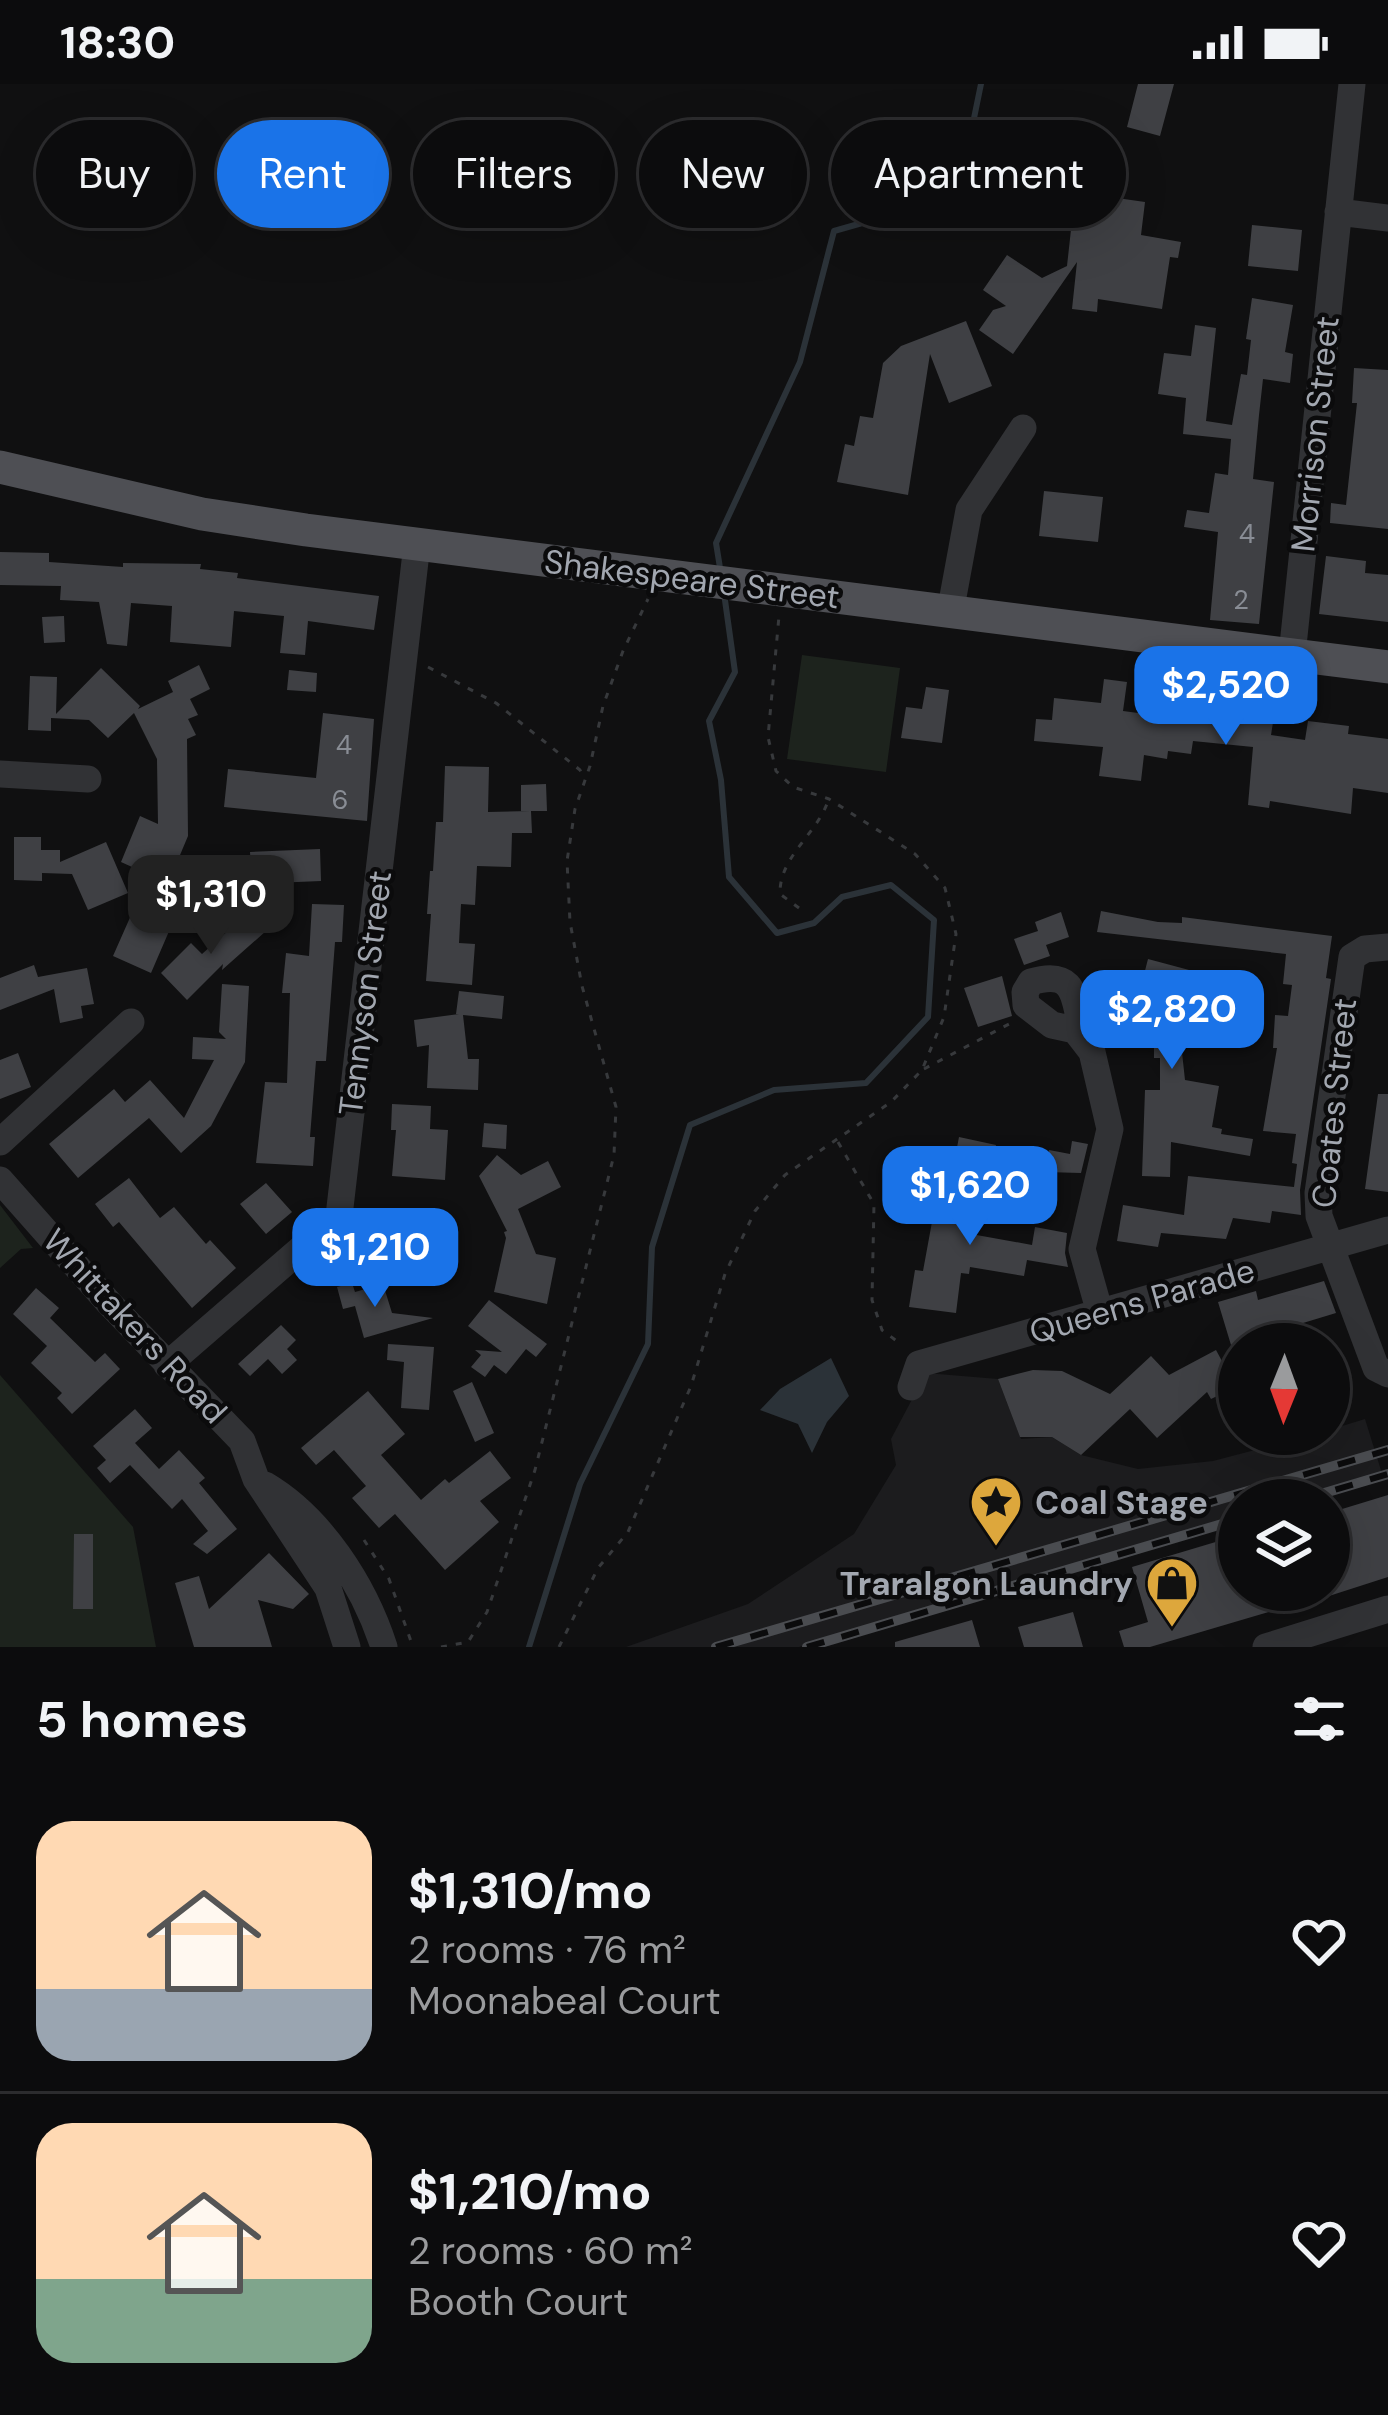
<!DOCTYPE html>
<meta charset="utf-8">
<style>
body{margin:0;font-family:"DM Sans",sans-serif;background:#151516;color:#f1f3f6;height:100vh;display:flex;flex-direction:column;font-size:45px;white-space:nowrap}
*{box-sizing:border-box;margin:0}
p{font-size:39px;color:#9a9b9d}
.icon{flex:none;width:66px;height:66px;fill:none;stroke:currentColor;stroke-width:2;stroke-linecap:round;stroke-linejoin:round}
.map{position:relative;height:1563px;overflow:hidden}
.panel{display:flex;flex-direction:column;background:#0c0c0d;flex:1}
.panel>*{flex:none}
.hud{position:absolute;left:36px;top:36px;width:1317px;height:108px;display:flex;gap:24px}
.needle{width:78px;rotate:181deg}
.buttons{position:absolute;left:1218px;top:1239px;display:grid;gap:24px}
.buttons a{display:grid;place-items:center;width:132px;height:132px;border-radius:50%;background:#0c0c0d;box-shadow:0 12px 48px #0002,0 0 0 3px #2c2c2e;font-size:60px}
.price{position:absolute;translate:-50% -102px;padding:0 27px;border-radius:24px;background:#1a73e8;color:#fff;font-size:39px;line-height:78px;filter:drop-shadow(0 3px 6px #0008)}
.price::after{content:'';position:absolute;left:50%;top:72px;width:36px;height:27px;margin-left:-18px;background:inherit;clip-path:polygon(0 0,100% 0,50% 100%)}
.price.on{background:#222;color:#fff}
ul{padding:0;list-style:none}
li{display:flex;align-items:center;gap:36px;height:300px;padding:0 36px}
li+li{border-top:3px solid #2c2c2e}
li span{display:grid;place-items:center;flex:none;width:336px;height:240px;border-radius:36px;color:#555}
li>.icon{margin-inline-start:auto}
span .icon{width:144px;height:144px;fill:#fffc;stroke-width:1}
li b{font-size:51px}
h2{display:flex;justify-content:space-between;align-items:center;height:144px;padding:0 36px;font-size:51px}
.pill{padding:0 42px;border-radius:54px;background:#0c0c0d;box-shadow:0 12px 48px #0002,0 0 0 3px #2c2c2e;font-size:42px;line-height:108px}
.pill.on{background:#1a73e8;color:#fff}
.status{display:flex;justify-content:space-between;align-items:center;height:84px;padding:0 60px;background:#0c0c0d;direction:ltr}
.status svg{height:33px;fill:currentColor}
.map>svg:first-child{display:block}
.built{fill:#1c1c1e}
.green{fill:#1d231d}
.water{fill:#2b3238}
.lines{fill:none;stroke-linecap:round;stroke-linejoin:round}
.stream{stroke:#2b3238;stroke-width:6}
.building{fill:#3f4044}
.path{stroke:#37393c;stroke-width:3;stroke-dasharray:6 9;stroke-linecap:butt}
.minor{stroke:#313235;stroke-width:27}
.major{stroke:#4e4f54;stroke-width:33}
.rail-casing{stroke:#4a4c50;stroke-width:10}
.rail{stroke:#0b0b0c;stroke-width:6;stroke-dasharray:18;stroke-linecap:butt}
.labels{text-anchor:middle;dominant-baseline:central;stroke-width:9;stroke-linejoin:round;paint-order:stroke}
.number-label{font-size:27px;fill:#898d95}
.street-label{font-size:33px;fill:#a2a7b0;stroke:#0b0b0c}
.poi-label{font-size:33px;font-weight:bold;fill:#a2a7b0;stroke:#0b0b0c;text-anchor:start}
</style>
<div class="status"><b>18:30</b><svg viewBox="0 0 49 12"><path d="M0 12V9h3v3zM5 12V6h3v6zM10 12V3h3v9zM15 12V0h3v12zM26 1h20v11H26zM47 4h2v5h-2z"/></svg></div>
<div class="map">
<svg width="1388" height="1563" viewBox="0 0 1388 1563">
<rect width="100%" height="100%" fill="#101011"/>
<path class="built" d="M 926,1289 L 998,1295 L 1021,1355 L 1052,1353 L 1081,1371 L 1138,1385 L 1213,1377 L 1316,1350 L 1329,1350 L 1329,1346 L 1365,1335 L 1384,1396 L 1312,1416 L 1239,1416 L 1239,1437 L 799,1563 L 626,1563 L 748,1520 L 854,1450 L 896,1381 L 891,1355 Z"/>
<path class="green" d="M 802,571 L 900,584 L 886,688 L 787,675 Z
M 0,1121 L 33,1164 L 21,1165 L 0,1184 Z
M 0,1291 L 133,1443 L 156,1563 L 0,1563 Z"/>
<path class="water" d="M 831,1274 L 849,1312 L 827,1338 L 812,1369 L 798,1340 L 760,1326 L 780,1305 Z"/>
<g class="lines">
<path class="stream" d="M 721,490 L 716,459 L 800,278 L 834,147 L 929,120 L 972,44 L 981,0
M 529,1563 L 580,1400 L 648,1260 L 652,1163 L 690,1041 L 774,1006 L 866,999 L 928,933 L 934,836 L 891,801 L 842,813 L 814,839 L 777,849 L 729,793 L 721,696 L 709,637 L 735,588 L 724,509"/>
</g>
<path class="building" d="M 1138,0 L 1174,0 L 1160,52 L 1127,43 Z
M 1077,91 L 1112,95 L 1110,113 L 1145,118 L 1141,151 L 1181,158 L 1178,174 L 1170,173 L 1162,225 L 1098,215 L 1097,228 L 1072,225 L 1077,178 L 1013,270 L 979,246 L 993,226 L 1006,222 L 983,206 L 1007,171 L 1042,194 L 1067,182 Z
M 1252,141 L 1302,146 L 1298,187 L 1248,182 Z
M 1252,214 L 1293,221 L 1285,268 L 1293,270 L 1290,299 L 1263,295 L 1259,331 L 1253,395 L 1274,398 L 1259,540 L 1210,536 L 1218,448 L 1184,443 L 1187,426 L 1209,429 L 1215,389 L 1228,391 L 1231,355 L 1183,350 L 1186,314 L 1158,310 L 1164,269 L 1191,272 L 1195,241 L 1216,244 L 1206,337 L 1232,341 L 1241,290 L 1247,291 L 1251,256 L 1246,255 Z
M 966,237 L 992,302 L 949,319 L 930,270 L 908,411 L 837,398 L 845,360 L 854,362 L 860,332 L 873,334 L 883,279 L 901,262 Z
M 1354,284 L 1388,286 L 1388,445 L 1330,439 L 1331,419 L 1346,421 L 1357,319 L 1352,319 Z
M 1044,407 L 1103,413 L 1098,458 L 1039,452 Z
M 0,468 L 49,469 L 49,478 L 123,483 L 123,479 L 201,480 L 200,485 L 238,489 L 237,494 L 379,512 L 374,546 L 308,537 L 305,571 L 280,569 L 284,532 L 234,527 L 231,563 L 170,558 L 172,522 L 131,519 L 127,562 L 107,560 L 99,518 L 60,516 L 61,502 L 0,501 Z
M 1326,472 L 1366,477 L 1365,489 L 1388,491 L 1388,538 L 1319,530 Z
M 64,532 L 65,558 L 44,559 L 42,533 Z
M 199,581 L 210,605 L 190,615 L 198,631 L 188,635 L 196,651 L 187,655 L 188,752 L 175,783 L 205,796 L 198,813 L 121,778 L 140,732 L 158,740 L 157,675 L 134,629 L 108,654 L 89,636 L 51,634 L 51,647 L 28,646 L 30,592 L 57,593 L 56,630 L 101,584 L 140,622 L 138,625 L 173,608 L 168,597 Z
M 289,586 L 317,589 L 316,608 L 287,606 Z
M 1104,595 L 1127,598 L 1123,627 L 1176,634 L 1179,618 L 1246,624 L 1245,628 L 1274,632 L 1271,651 L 1305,656 L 1308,637 L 1349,642 L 1348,650 L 1388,655 L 1388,709 L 1353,704 L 1351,730 L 1270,717 L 1269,724 L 1248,721 L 1253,663 L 1193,657 L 1191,670 L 1168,667 L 1167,675 L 1144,671 L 1141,697 L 1099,692 L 1103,663 L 1034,657 L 1036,635 L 1052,636 L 1054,614 L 1101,619 Z
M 926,603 L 949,606 L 942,659 L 901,654 L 906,623 L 922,625 Z
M 323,629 L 374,635 L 367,737 L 224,723 L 228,685 L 316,694 Z
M 445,682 L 489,683 L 488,728 L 531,727 L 532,749 L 512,749 L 511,783 L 477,782 L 475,821 L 461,820 L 459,859 L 475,860 L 472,901 L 426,897 L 431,830 L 427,830 L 430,787 L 433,787 L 436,738 L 443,738 Z
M 546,700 L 547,727 L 521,727 L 521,701 Z
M 14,753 L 41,753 L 41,766 L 60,766 L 60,778 L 106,758 L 128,809 L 88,826 L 72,790 L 42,789 L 42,797 L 14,796 Z
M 320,765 L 321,797 L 273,799 L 272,784 L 251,785 L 250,768 Z
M 312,820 L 344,821 L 342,858 L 335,858 L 326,977 L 316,977 L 310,1053 L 315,1053 L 313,1082 L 256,1079 L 265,998 L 287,999 L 290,909 L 282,909 L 286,869 L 309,872 Z
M 1101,827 L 1158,838 L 1182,839 L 1182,833 L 1332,852 L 1326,894 L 1331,895 L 1300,1106 L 1301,1131 L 1272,1127 L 1270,1139 L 1233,1134 L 1226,1155 L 1161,1149 L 1158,1163 L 1117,1157 L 1123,1121 L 1184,1131 L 1188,1092 L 1294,1103 L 1297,1080 L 1292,1079 L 1296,1050 L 1263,1047 L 1277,964 L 1273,964 L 1275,931 L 1288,932 L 1292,901 L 1283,900 L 1286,870 L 1097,848 Z
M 249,828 L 266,847 L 222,886 L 223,880 L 187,916 L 161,889 L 191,859 L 202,870 Z
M 1061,828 L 1069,853 L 1046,861 L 1050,872 L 1024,881 L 1014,855 L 1038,847 L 1035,838 Z
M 132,829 L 170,845 L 151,889 L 113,872 Z
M 1148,875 L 1204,890 L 1197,915 L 1178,910 L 1168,950 L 1180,950 L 1185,996 L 1219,1002 L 1212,1043 L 1222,1045 L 1221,1050 L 1253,1055 L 1250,1072 L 1171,1058 L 1170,1093 L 1142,1092 L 1145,1006 L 1160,1006 L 1160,974 L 1154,974 L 1154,951 L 1112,940 L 1122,902 L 1140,906 Z
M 34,881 L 38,893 L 87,884 L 94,920 L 81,922 L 83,934 L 60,939 L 54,905 L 0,926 L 0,894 Z
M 1002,892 L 1012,932 L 978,943 L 964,904 Z
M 222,900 L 249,902 L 245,978 L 211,1042 L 181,1069 L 149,1034 L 78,1094 L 49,1060 L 114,1005 L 125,1018 L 150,996 L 184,1034 L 214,976 L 192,975 L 193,953 L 226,955 L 219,948 Z
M 459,907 L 504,912 L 502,935 L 463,931 L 468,975 L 479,975 L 478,1006 L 427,1004 L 429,961 L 417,963 L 414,936 L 459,930 L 456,930 Z
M 18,969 L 31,1003 L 0,1015 L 0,976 Z
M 1378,1010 L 1388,1010 L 1388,1108 L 1365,1105 Z
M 392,1020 L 431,1022 L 430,1045 L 448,1046 L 445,1096 L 392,1092 L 396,1046 L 391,1046 Z
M 484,1039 L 507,1041 L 506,1065 L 482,1063 Z
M 959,1053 L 996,1061 L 995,1067 L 1030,1073 L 1028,1094 L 954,1079 Z
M 1072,1057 L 1088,1060 L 1081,1089 L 1045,1088 L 1049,1066 L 1070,1070 Z
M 497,1071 L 521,1091 L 548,1077 L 561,1103 L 518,1125 L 536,1170 L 556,1174 L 547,1220 L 494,1208 L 506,1154 L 504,1148 L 507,1147 L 479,1092 Z
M 931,1085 L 965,1090 L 960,1124 L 974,1126 L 971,1150 L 1032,1161 L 1035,1143 L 1067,1149 L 1065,1169 L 1068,1183 L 1027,1176 L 1024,1192 L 970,1183 L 969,1190 L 961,1189 L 956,1229 L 909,1223 L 915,1186 L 923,1187 L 934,1127 L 925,1126 Z
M 129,1094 L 160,1134 L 174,1123 L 206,1160 L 210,1156 L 236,1184 L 192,1224 L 119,1138 L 113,1143 L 95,1120 Z
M 266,1099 L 292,1128 L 266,1150 L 240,1120 Z
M 1324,1197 L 1336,1229 L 1231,1261 L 1218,1218 L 1256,1207 L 1258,1216 Z
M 352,1199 L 355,1208 L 383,1200 L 392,1229 L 433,1234 L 364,1254 L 355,1222 L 343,1225 L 337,1203 Z
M 36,1204 L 59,1224 L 50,1234 L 95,1278 L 105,1269 L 120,1285 L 72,1330 L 57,1314 L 62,1309 L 31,1279 L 47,1262 L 13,1230 Z
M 489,1216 L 547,1260 L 536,1273 L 526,1265 L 506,1290 L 494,1281 L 485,1293 L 471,1283 L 481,1271 L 475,1266 L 502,1268 L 468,1242 Z
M 281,1241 L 296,1256 L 287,1265 L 297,1276 L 282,1290 L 268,1275 L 250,1292 L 238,1280 Z
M 388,1260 L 434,1263 L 429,1326 L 401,1324 L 404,1278 L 387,1276 Z
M 1216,1266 L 1236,1303 L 1211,1315 L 1207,1308 L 1157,1354 L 1130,1325 L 1081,1371 L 1052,1353 L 1020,1353 L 998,1295 L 1033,1286 L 1062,1287 L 1110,1310 L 1151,1272 L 1169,1291 Z
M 472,1298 L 494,1349 L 475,1358 L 453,1307 Z
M 368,1307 L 405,1350 L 381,1371 L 421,1416 L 445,1395 L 449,1399 L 490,1367 L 511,1394 L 480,1417 L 499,1438 L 445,1486 L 395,1430 L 379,1444 L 352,1414 L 366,1402 L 334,1366 L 316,1381 L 301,1364 Z
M 135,1325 L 152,1344 L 135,1359 L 159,1385 L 179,1366 L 205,1394 L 199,1399 L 237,1445 L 207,1470 L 193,1460 L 208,1447 L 182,1415 L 172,1425 L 130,1381 L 110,1399 L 97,1384 L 106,1376 L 93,1362 Z
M 1388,1411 L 1388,1493 L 1329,1512 L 1329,1429 Z
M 74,1450 L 93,1450 L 93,1525 L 73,1525 Z
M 1239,1451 L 1239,1506 L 1328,1506 L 1329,1510 L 1150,1563 L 1124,1563 L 1119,1547 L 1148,1538 L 1132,1483 Z
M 269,1469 L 309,1510 L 293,1525 L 258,1516 L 272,1563 L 194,1563 L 175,1499 L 199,1492 L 209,1525 Z
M 1073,1528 L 1083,1563 L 1024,1563 L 1018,1543 Z
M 972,1536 L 980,1563 L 895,1563 L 895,1558 Z"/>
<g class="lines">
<path class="path" d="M 428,583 L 496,619 L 580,686 L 584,695
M 799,824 L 780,810 C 779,773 817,750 828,717
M 924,985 L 1011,939
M 838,1058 L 874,1120 L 872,1216 L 882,1246 L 902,1261
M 364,1456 L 389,1495 L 413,1563
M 441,1563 L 468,1558 L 487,1528 L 535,1386 L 614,1071 L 616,1023 L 582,902 L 570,838 L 567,777 L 575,725 L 590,682 L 603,622 L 623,567 L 648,515
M 559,1563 L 598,1484 L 628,1448 L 691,1302 L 725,1190 L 755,1127 L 785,1091 L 891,1018 L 922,986 L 944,933 L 956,850 L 945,804 L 915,770 L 829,715 L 793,703 L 776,687 L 768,653 L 779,532"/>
<path class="minor" d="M 1338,128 L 1388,134
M 950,529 L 969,426 L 1023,344
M 1292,571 L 1352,0
M 0,690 L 88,695
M 1388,863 L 1365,865 L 1352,873 L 1318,1109 L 1319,1132 L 1376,1284 L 1388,1290
M 1086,959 C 1072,926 1084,882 1031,898 L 1025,908 L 1026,921 L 1052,941 L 1075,946 L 1092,968 L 1110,1045 L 1082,1165 L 1100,1229
M 0,1058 L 131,938
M 0,1096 L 109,1219 L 242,1357 L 256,1395 L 328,1504 L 347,1563
M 339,1132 L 437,1177
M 167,1281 L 339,1132 L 417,460
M 911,1303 L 919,1280 L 1388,1146
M 265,1401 C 321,1434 364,1501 384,1563
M 1266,1563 L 1388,1525"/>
<path class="major" d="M 0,383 L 202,430 L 306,446 L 1388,583"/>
<g class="rail-casing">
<path id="rail" d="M 1301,1416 L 1388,1390
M 716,1563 L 1388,1366
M 807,1563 L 1239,1435"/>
</g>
<use href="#rail" class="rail"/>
</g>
<defs>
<g id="sight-pin" transform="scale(2.7)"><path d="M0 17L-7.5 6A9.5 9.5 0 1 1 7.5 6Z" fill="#dda73c" stroke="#0b0b0c"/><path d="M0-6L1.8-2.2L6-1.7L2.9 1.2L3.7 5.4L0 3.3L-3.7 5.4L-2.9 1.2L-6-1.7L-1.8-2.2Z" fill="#111"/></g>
<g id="shop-pin" transform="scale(2.7)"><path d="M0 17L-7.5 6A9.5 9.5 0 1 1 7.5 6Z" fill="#dda73c" stroke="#0b0b0c"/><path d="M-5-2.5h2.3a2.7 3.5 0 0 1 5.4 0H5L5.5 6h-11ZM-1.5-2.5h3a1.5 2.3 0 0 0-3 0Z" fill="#111"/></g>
</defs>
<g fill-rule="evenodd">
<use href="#sight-pin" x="996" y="1418"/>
<use href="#shop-pin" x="1172" y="1499"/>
</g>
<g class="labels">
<g class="number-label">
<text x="1247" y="449">4</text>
<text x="1241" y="515">2</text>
<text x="344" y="660">4</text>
<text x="340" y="715">6</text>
</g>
<g class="street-label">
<text transform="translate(1315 350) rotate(-84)">Morrison Street</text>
<text transform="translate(692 495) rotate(7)">Shakespeare Street</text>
<text transform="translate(365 909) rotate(-83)">Tennyson Street</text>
<text transform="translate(1334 1019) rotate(-84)">Coates Street</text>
<text transform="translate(1142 1217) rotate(-16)">Queens Parade</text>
<text transform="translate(135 1242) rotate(47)">Whittakers Road</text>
</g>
<g class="poi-label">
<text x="1035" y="1418">Coal Stage</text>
<text x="1133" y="1499" text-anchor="end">Traralgon Laundry</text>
</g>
</g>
</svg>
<div class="buttons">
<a><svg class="needle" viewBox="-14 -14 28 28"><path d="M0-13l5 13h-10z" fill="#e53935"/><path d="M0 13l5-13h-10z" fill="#9a9b9d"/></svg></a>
<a><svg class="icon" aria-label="layers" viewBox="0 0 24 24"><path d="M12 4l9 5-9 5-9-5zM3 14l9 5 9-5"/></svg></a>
</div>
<b class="price" style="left:1226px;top:664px">$2,520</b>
<b class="price on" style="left:211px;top:873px">$1,310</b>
<b class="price" style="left:1172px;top:988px">$2,820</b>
<b class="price" style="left:970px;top:1164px">$1,620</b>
<b class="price" style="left:375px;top:1226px">$1,210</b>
<div class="hud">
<a class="pill">Buy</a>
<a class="pill on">Rent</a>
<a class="pill">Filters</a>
<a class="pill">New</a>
<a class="pill">Apartment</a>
</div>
</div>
<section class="panel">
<h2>5 homes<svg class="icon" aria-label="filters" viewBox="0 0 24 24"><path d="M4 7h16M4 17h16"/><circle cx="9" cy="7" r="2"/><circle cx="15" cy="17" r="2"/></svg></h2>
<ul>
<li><span style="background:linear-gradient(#ffd9b3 70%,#9aa5b1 0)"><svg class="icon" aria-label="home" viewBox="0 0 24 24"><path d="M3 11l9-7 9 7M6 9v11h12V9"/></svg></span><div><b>$1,310/mo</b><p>2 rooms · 76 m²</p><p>Moonabeal Court</p></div><svg class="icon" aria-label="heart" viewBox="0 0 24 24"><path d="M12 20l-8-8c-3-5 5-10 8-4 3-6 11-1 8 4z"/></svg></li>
<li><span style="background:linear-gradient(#ffd9b3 65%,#7fa58c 0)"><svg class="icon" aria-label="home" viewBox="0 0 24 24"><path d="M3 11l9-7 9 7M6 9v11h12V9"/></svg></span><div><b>$1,210/mo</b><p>2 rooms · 60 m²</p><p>Booth Court</p></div><svg class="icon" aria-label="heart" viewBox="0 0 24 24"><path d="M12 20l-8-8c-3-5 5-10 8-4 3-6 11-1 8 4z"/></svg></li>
</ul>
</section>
